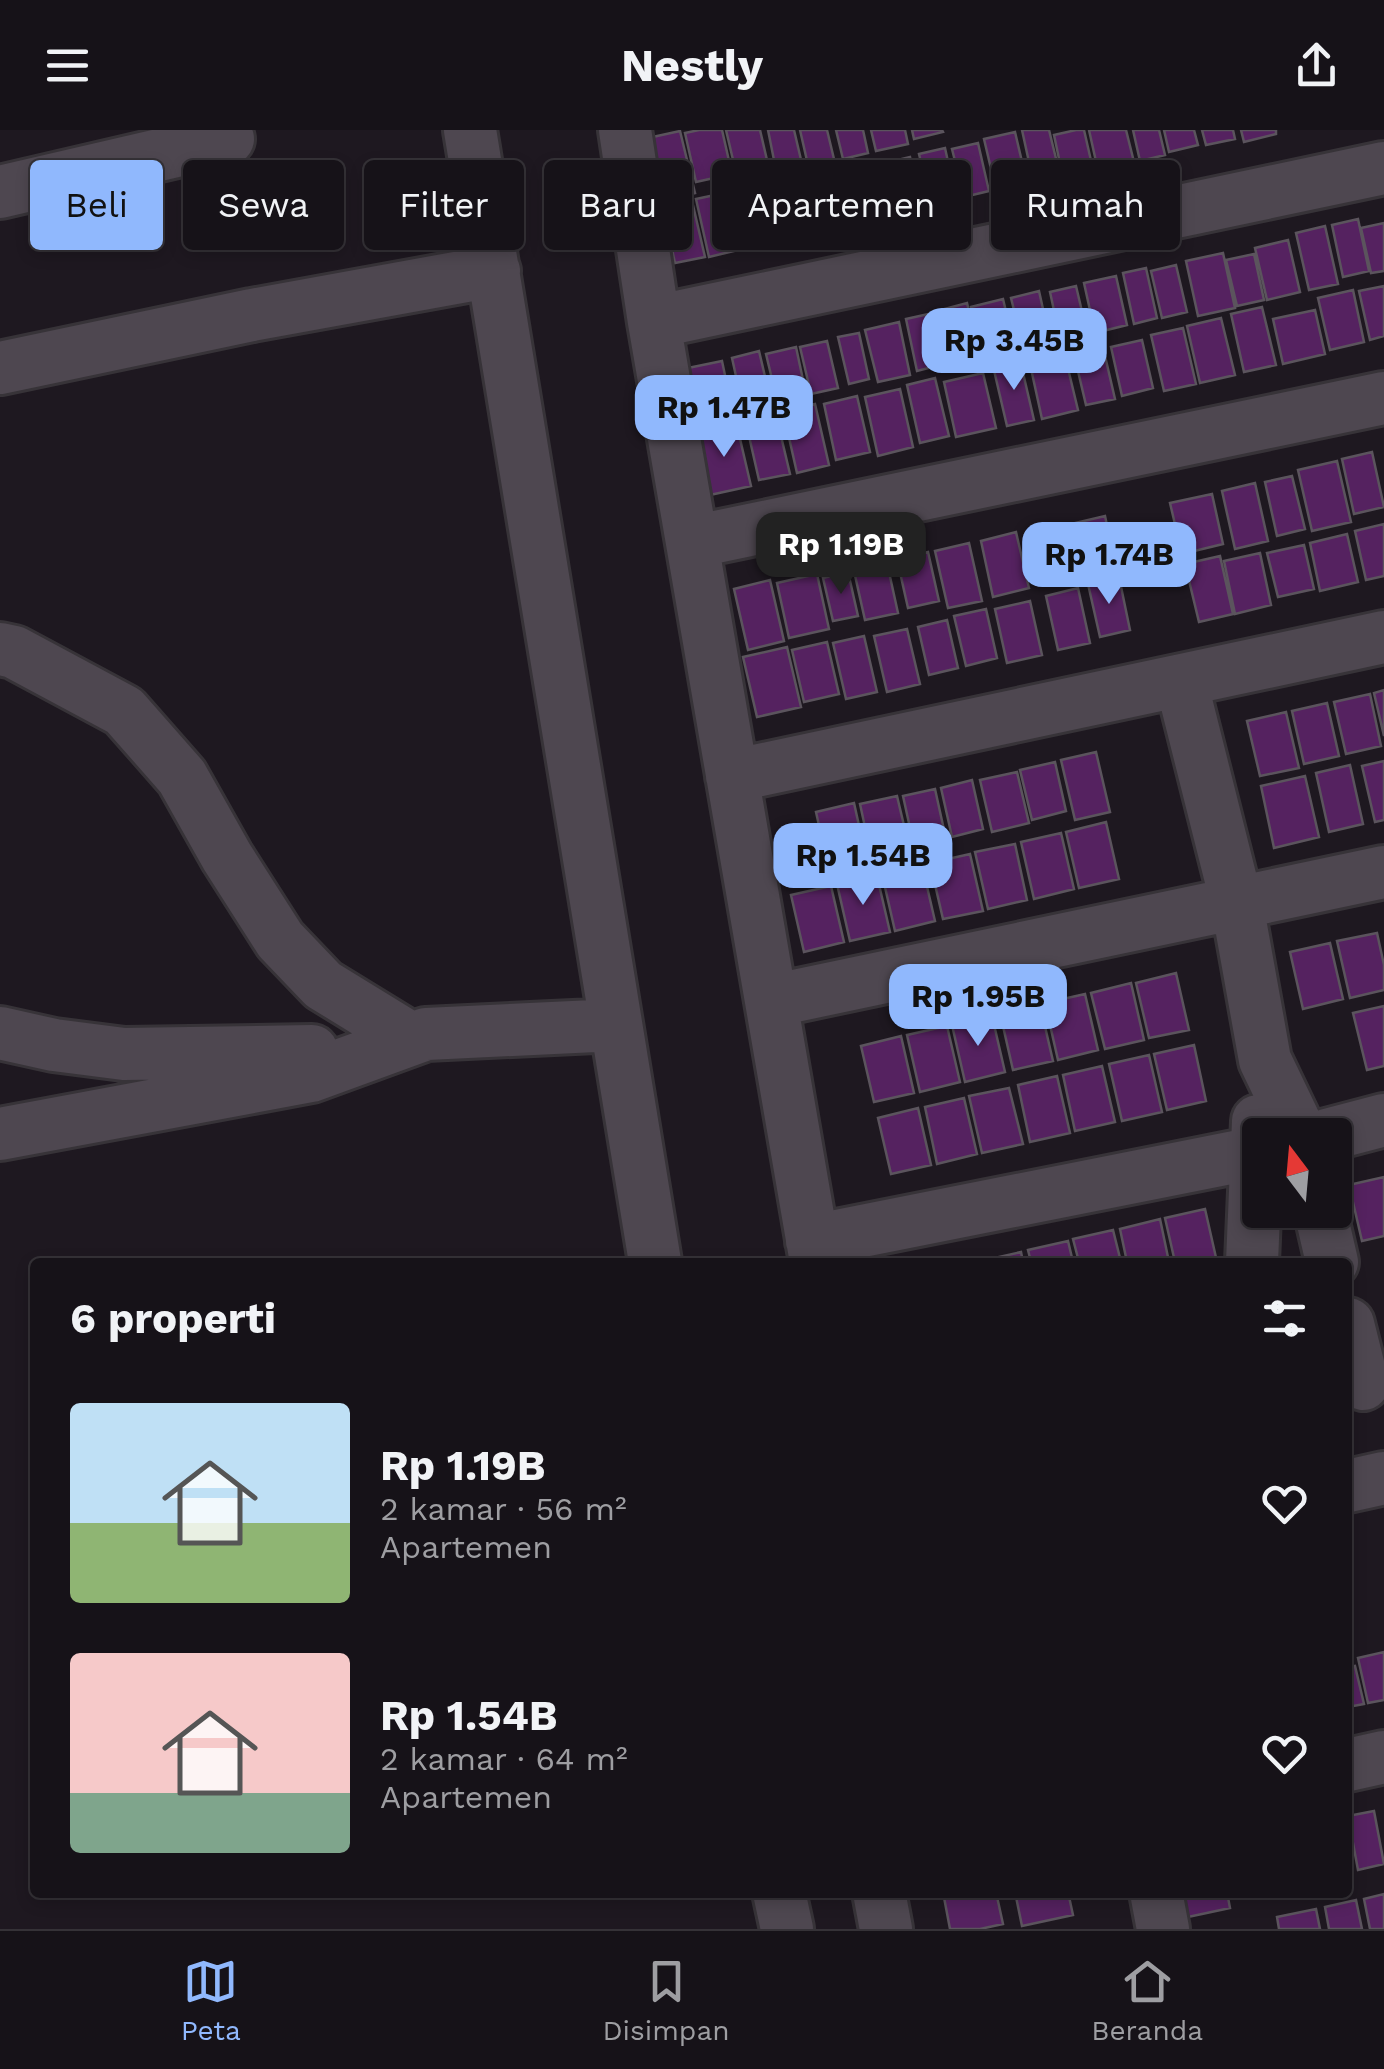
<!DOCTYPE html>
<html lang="id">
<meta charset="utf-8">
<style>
body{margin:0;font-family:"Work Sans",sans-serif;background:#232025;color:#f1f3f6;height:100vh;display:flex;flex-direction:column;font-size:38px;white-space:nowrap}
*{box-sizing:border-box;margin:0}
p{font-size:32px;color:#9e9ea2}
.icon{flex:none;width:55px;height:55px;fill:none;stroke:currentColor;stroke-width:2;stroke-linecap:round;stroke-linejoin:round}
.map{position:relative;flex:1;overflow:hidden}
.side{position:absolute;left:30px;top:1128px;width:1322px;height:640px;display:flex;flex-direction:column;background:#161218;border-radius:10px;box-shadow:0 5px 15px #0003,0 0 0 2px #353237}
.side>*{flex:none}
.top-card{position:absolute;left:30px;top:30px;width:1325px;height:90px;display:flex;gap:20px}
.needle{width:65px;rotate:344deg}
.controls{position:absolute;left:1242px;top:988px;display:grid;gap:20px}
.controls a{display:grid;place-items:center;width:110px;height:110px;border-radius:10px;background:#161218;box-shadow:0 5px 15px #0003,0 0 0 2px #353237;font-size:50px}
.price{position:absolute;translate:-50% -85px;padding:0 22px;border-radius:20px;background:#90b8fd;color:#111;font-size:32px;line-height:65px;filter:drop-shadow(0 2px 5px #0008)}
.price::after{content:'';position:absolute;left:50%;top:60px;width:30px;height:22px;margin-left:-15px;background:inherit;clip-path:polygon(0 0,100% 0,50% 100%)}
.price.on{background:#222;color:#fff}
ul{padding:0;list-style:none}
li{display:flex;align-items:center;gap:30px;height:250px;padding:0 40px}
li span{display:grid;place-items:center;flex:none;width:280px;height:200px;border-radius:10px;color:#555}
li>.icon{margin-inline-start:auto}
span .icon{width:120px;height:120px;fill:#fffc;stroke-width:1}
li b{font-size:42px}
h2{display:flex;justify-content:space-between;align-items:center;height:120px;padding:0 40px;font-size:42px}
.pill{padding:0 35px;border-radius:10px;background:#161218;box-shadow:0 5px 15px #0003,0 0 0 2px #353237;font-size:35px;line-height:90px}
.pill.on{background:#90b8fd;color:#111}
header{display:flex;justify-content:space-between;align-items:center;height:130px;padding:0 40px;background:#161218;font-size:45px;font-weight:700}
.dock{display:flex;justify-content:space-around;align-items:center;height:140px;border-top:2px solid #353237;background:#161218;font-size:28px;color:#9e9ea2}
.dock a{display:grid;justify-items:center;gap:5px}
.dock .on{color:#90b8fd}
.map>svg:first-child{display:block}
.building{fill:#552260;stroke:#5b545d;stroke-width:2.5}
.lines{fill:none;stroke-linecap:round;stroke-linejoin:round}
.minor-casing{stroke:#373338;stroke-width:58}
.minor{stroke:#4e4750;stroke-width:52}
</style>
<header><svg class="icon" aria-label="menu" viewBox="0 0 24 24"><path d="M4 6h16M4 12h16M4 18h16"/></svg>Nestly<svg class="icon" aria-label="share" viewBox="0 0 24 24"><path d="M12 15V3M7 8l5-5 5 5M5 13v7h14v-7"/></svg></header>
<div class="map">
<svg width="1384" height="1799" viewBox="0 0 1384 1799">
<rect width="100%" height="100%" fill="#1e1820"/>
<path class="building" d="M 699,0 L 722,0 L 732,44 L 696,52 L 685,3 Z
M 726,0 L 760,0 L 770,43 L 738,51 Z
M 768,0 L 794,0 L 802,34 L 776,40 Z
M 800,0 L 827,0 L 834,29 L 808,35 Z
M 836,0 L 863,0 L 868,23 L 843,29 Z
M 871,0 L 905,0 L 908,14 L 876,21 Z
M 912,0 L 942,0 L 943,2 L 914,9 Z
M 1022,0 L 1049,0 L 1061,49 L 1034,55 Z
M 1076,0 L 1084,0 L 1092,35 L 1062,43 L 1054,5 Z
M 1089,0 L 1126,0 L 1133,28 L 1097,36 Z
M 1133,0 L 1159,0 L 1165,25 L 1140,31 Z
M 1164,0 L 1194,0 L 1198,15 L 1169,22 Z
M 1202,0 L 1233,0 L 1235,9 L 1206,15 Z
M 1241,0 L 1276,0 L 1276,4 L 1244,12 Z
M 680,1 L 695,63 L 663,71 L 648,8 Z
M 1015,2 L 1027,53 L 996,60 L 984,9 Z
M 978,13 L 989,61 L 964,67 L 952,19 Z
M 945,18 L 956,68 L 931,74 L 919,24 Z
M 910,27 L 922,79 L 893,86 L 881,34 Z
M 871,34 L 884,88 L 853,96 L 841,41 Z
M 837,45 L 849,98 L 813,106 L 801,53 Z
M 796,50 L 809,104 L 784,109 L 771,56 Z
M 761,60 L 772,107 L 746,112 L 735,66 Z
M 729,62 L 742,119 L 709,127 L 696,69 Z
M 692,71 L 705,127 L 675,133 L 663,78 Z
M 1358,89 L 1369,141 L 1343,147 L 1332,95 Z
M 1384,93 L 1384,141 L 1371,143 L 1361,98 Z
M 1325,96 L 1338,154 L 1309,160 L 1296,103 Z
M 1288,110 L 1300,162 L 1267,170 L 1255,118 Z
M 1223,123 L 1235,178 L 1198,186 L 1186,131 Z
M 1254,124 L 1264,170 L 1237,176 L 1226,130 Z
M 1176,135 L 1187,182 L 1162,188 L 1151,141 Z
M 1146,138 L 1157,188 L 1134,194 L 1123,143 Z
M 1116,146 L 1127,195 L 1095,203 L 1084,153 Z
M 1076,156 L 1088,207 L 1061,213 L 1050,162 Z
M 1384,156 L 1384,206 L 1370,210 L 1359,161 Z
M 1353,160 L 1364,212 L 1330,220 L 1318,168 Z
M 1039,161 L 1049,206 L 1022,212 L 1011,168 Z
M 1003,169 L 1015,219 L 983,226 L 971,177 Z
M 967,173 L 980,228 L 954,234 L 941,180 Z
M 1262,177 L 1276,235 L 1244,242 L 1231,184 Z
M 1315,180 L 1325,224 L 1283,234 L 1273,189 Z
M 933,183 L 944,234 L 917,241 L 906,189 Z
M 1221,188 L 1235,245 L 1200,253 L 1187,196 Z
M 899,192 L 910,245 L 878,252 L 865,200 Z
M 1183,198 L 1196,254 L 1164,261 L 1151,205 Z
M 859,203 L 869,249 L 849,254 L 838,207 Z
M 1142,210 L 1153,258 L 1122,266 L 1111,217 Z
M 827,211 L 838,258 L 811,264 L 800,217 Z
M 1102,213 L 1115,269 L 1086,275 L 1073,220 Z
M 796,217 L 806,264 L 777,270 L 766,224 Z
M 759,221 L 771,272 L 743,278 L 732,228 Z
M 1065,226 L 1078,280 L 1042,289 L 1030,234 Z
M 1020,230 L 1034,290 L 1007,296 L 993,236 Z
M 722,231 L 734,288 L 701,295 L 688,238 Z
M 983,243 L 996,298 L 956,307 L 944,252 Z
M 935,248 L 949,306 L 920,313 L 907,255 Z
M 900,259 L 913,317 L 878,326 L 865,267 Z
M 857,266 L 870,322 L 836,330 L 824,274 Z
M 815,274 L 829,335 L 797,343 L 783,281 Z
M 776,285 L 790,344 L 759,350 L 746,293 Z
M 737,296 L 751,356 L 710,365 L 696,305 Z
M 1372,322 L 1384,377 L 1354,384 L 1342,329 Z
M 1337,331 L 1351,392 L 1312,401 L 1298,340 Z
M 1292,346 L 1305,399 L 1277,406 L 1265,352 Z
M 1255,353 L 1268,411 L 1235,419 L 1222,361 Z
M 1212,364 L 1223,414 L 1182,424 L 1170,373 Z
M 1105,386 L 1115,432 L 1077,441 L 1067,395 Z
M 1384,394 L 1384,446 L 1366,450 L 1355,401 Z
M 1053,397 L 1065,447 L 1037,453 L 1026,403 Z
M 1016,402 L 1029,458 L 993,467 L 981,411 Z
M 1347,404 L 1358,452 L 1320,461 L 1310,413 Z
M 969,413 L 982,471 L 948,478 L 935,421 Z
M 1304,415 L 1314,459 L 1278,467 L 1267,423 Z
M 928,422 L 939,471 L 908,478 L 897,429 Z
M 1260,423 L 1271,475 L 1235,484 L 1224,431 Z
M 1220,426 L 1233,484 L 1199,492 L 1185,434 Z
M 887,433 L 898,483 L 865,490 L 854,441 Z
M 848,442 L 858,486 L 833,491 L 823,448 Z
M 817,444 L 829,499 L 789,508 L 777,453 Z
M 1119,447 L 1130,500 L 1100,507 L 1088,454 Z
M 770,450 L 784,511 L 748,520 L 734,459 Z
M 1078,458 L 1090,513 L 1058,520 L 1046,466 Z
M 1030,471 L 1042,525 L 1007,533 L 995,479 Z
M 986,479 L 997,528 L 966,536 L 954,486 Z
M 947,490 L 958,538 L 929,545 L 918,497 Z
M 907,499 L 920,554 L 887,562 L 874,506 Z
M 864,506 L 877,562 L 846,569 L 833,513 Z
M 827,512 L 839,564 L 804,572 L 792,520 Z
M 787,517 L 801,577 L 757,587 L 743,527 Z
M 1384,560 L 1384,606 L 1374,563 Z
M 1370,564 L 1381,616 L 1346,624 L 1334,572 Z
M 1327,573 L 1339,626 L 1304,634 L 1292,581 Z
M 1286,582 L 1299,638 L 1260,646 L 1247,591 Z
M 1096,622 L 1110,682 L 1075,690 L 1061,630 Z
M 1384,631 L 1384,690 L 1375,692 L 1362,636 Z
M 1055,632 L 1066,681 L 1032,690 L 1020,640 Z
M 1350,635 L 1363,694 L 1329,702 L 1316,643 Z
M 1017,642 L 1029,693 L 992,702 L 980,650 Z
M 1305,646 L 1319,707 L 1274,718 L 1261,656 Z
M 972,650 L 983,699 L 952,707 L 941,658 Z
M 935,659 L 946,709 L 914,716 L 903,666 Z
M 897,666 L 911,725 L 873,734 L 860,674 Z
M 854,673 L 868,736 L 830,745 L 816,682 Z
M 1106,692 L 1119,749 L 1079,758 L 1066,702 Z
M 1061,703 L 1074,759 L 1034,769 L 1021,712 Z
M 1015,714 L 1027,770 L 988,779 L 975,722 Z
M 970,724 L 983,781 L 943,789 L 930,733 Z
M 922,735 L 935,791 L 895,801 L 882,744 Z
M 877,746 L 890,802 L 850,811 L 837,754 Z
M 831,756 L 844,812 L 804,822 L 791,765 Z
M 1377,803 L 1384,835 L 1384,860 L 1350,868 L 1337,811 Z
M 1330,813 L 1343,869 L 1303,879 L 1290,822 Z
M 1176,843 L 1189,900 L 1149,908 L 1136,853 Z
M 1131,853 L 1144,910 L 1105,919 L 1091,863 Z
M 1085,864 L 1098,920 L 1058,930 L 1045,873 Z
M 1040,875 L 1053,931 L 1013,940 L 1000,883 Z
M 1384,876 L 1384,936 L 1367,940 L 1353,883 Z
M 992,886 L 1005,942 L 965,952 L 952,895 Z
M 947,896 L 960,952 L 920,962 L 907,905 Z
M 901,906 L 914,963 L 874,972 L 861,916 Z
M 1194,915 L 1206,971 L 1167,980 L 1154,924 Z
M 1149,925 L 1162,982 L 1122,991 L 1109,934 Z
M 1102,936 L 1115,992 L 1075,1001 L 1063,945 Z
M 1057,946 L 1070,1003 L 1030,1012 L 1018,955 Z
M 1009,958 L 1023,1014 L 982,1023 L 969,966 Z
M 964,968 L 977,1024 L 937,1034 L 925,977 Z
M 918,978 L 931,1035 L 891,1044 L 878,988 Z
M 1384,1047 L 1384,1106 L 1362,1111 L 1349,1055 Z
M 1205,1079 L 1217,1132 L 1175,1132 L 1165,1088 Z
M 1160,1089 L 1169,1132 L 1127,1132 L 1120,1099 Z
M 1113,1100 L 1121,1132 L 1079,1132 L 1073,1109 Z
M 1068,1111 L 1073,1132 L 1031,1132 L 1028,1120 Z
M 1021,1122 L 1023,1132 L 981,1132 L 981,1131 Z
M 1384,1522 L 1384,1570 L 1368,1573 L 1358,1528 Z
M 1355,1536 L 1364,1574 L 1348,1577 L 1348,1537 Z
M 1374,1681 L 1384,1734 L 1358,1740 L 1348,1686 Z
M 943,1762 L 996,1762 L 1003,1794 L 980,1799 L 950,1799 Z
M 1015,1762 L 1068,1762 L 1073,1785 L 1022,1796 Z
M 1183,1762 L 1227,1762 L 1230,1778 L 1188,1787 Z
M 1384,1764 L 1384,1799 L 1370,1799 L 1364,1769 Z
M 1356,1770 L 1362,1799 L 1329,1799 L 1325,1777 Z
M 1316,1779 L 1320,1799 L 1279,1799 L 1277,1787 Z"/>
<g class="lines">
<g class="minor-casing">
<path id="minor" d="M 470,0 L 655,1132
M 625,0 L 654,192 L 816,1132
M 0,62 L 228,9
M 654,192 L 1384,38
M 0,238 L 252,185 L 494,141
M 692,412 L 1384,268
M 0,519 L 14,522 L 124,581 L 182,647 L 227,727 L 280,810 L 323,855 L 411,909
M 1181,551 L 1237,774 L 1265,930 L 1301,1005
M 732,646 L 1384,507
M 771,871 L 1384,742
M 0,903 L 54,915 L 124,924 L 312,921
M 0,1004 L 311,946 L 426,904 L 616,895
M 1327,1005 L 1384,990
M 1320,1080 L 1332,1132
M 812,1111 L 1260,1022
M 1252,1132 L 1258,991
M 1348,1194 L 1363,1254
M 1348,1356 L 1384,1348
M 1348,1635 L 1384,1627
M 779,1762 L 787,1799
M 879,1762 L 886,1799
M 1156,1762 L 1163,1799"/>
</g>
<use href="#minor" class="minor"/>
</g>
</svg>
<div class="controls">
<a><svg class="needle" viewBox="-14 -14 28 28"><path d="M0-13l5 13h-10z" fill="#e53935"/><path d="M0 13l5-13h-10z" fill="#9e9ea2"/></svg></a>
</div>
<b class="price" style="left:1014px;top:263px">Rp 3.45B</b>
<b class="price" style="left:724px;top:330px">Rp 1.47B</b>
<b class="price on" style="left:841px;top:467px">Rp 1.19B</b>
<b class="price" style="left:1109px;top:477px">Rp 1.74B</b>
<b class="price" style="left:863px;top:778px">Rp 1.54B</b>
<b class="price" style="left:978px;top:919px">Rp 1.95B</b>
<div class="top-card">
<a class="pill on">Beli</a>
<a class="pill">Sewa</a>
<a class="pill">Filter</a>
<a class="pill">Baru</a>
<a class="pill">Apartemen</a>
<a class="pill">Rumah</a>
</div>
<section class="side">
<h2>6 properti<svg class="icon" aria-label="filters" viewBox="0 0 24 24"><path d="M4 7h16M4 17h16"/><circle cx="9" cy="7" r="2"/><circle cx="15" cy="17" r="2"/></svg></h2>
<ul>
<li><span style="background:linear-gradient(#bfe0f5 60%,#8fb573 0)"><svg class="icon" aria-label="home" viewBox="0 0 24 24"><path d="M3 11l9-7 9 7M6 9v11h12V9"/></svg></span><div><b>Rp 1.19B</b><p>2 kamar · 56 m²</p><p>Apartemen</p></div><svg class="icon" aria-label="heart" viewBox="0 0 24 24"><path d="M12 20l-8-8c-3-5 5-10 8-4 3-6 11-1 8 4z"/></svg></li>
<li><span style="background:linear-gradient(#f6c9c9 70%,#7fa58c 0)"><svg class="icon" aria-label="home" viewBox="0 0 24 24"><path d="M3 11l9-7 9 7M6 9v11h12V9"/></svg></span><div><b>Rp 1.54B</b><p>2 kamar · 64 m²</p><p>Apartemen</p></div><svg class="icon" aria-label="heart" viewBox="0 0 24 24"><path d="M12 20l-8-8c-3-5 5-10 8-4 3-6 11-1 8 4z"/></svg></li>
</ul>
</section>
</div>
<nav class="dock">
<a class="on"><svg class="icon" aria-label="map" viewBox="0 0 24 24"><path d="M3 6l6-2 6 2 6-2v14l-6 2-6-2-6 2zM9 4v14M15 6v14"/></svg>Peta</a>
<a><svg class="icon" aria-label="saved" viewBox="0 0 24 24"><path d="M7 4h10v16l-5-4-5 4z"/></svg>Disimpan</a>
<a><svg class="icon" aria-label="home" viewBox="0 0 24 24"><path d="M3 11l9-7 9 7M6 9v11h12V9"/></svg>Beranda</a>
</nav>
